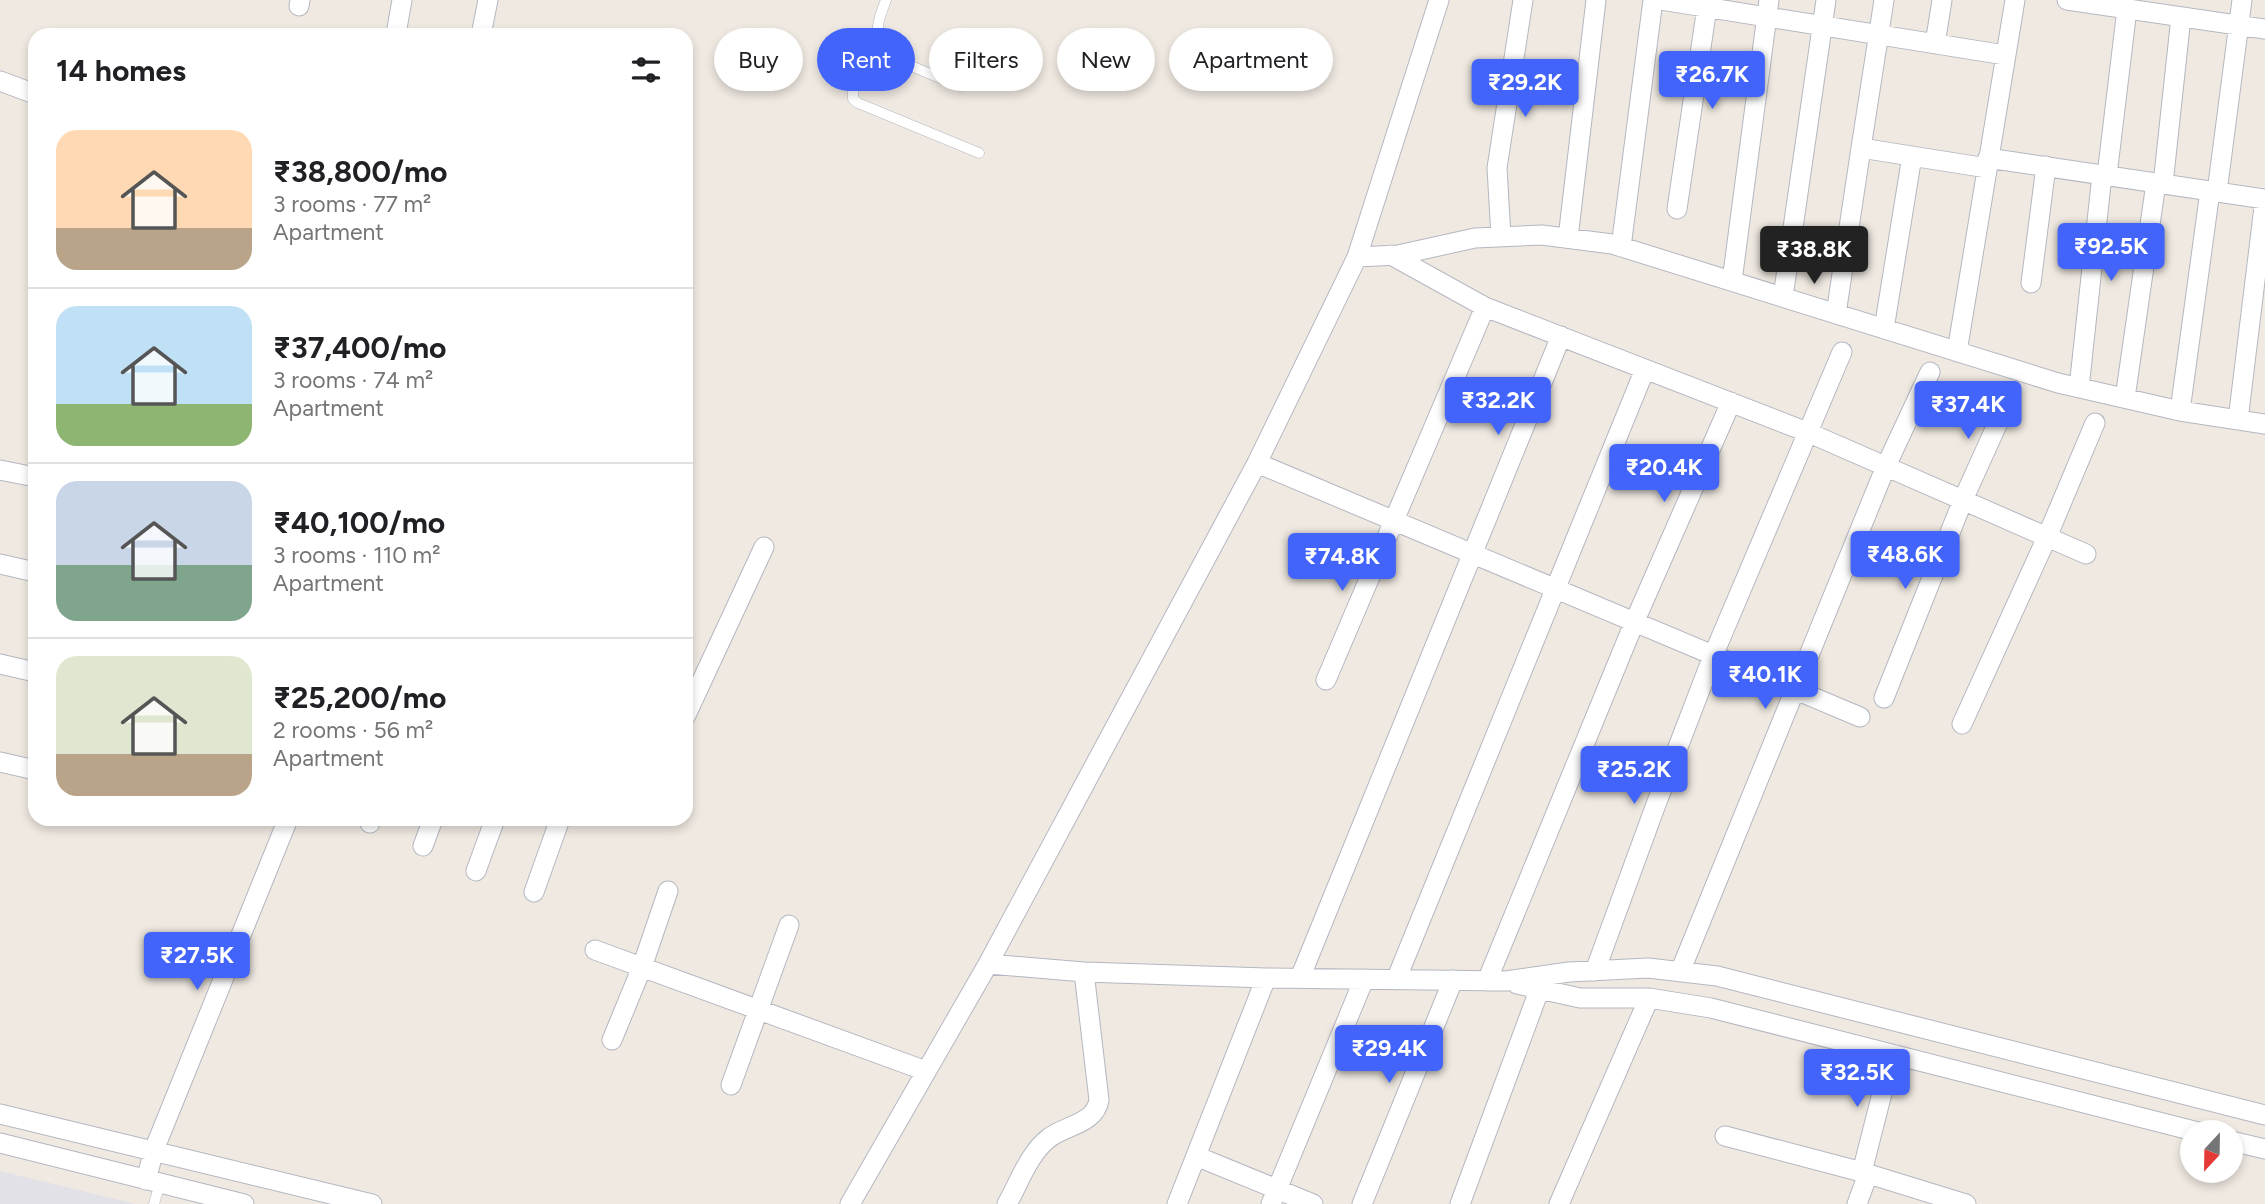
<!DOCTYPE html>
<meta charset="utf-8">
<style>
body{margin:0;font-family:Figtree,sans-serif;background:#f6f6f6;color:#202124;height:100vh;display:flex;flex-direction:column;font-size:26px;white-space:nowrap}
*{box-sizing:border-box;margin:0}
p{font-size:23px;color:#757577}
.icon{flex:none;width:38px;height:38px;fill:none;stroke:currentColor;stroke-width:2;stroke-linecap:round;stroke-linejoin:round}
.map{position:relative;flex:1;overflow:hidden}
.side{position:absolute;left:28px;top:28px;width:665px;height:798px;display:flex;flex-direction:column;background:#fff;border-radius:21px;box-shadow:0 4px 10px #0003}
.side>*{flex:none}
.banner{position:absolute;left:714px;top:28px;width:665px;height:63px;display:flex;gap:14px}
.needle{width:46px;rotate:202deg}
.controls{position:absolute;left:2180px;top:1120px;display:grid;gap:14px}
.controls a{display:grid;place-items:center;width:63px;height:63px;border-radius:50%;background:#fff;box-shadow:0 4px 10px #0003;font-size:35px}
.price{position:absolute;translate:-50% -60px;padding:0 16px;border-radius:7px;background:#4264fb;color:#fff;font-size:23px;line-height:46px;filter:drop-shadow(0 2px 4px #0008)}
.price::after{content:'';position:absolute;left:50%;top:42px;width:21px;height:16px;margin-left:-10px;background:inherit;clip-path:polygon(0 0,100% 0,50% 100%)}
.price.selected{background:#222;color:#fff}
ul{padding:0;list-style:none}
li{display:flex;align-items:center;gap:21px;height:175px;padding:0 28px}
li+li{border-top:2px solid #e0e0e0}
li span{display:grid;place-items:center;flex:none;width:196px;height:140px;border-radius:21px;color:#555}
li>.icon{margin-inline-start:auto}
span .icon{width:84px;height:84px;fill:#fffc;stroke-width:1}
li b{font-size:30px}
h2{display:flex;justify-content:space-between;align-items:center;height:84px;padding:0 28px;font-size:30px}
.chip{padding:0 24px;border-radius:32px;background:#fff;box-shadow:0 4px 10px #0003;font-size:24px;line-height:63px}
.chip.selected{background:#4264fb;color:#fff}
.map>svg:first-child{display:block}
.industrial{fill:#e3e1e8}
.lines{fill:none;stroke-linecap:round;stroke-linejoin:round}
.lane-casing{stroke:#b4b7c1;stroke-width:11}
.street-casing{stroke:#b4b7c1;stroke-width:21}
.lane{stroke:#fff;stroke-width:10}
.street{stroke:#fff;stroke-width:19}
</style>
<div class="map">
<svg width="2265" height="1204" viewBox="0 0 2265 1204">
<rect width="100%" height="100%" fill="#efe9e1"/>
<path class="industrial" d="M 0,1171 L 136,1204 L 0,1204 Z"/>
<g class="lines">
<g class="lane-casing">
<path id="lane" d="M 886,0 C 881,13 874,29 880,42 C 888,61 942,78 961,86
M 879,37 L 853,88 L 853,99 L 858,103 L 979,153
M 154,1204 L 160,1183"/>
</g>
<g class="street-casing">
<path id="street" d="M 1661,0 L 2005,55
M 1884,0 L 1861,148 L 1987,168
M 2067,0 L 2265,29
M 299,6 L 300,0
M 396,34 L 402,0
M 481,35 L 488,0
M 1935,44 L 1942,0
M 0,81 L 35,94
M 1988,158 L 2265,199
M 2107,175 L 2127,9
M 2163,184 L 2181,17
M 2217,192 L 2242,0
M 1677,209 L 1707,7
M 1501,237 L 1497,168 L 1523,0
M 1568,238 L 1596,0
M 1621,247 L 1653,0
M 1391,255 L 1485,307 L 1807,432 L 2086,554
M 1357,257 L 1398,255 L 1475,238 L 1542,235 L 1612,244 L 2058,383 L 2180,411 L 2265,424
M 1732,281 L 1769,0
M 2031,283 L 2046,166
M 1783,297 L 1826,0
M 1836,314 L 1861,148
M 1884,329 L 1912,156
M 1957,352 L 2015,0
M 2079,388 L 2102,175
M 2125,398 L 2156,183
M 2180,411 L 2210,191
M 2238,420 L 2265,199
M 1257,463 L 1860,717
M 0,470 L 35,477
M 0,564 L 35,572
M 0,664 L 35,672
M 1326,680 L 1485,307
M 1884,698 L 1963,500 L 2009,398
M 686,715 L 764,547
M 1962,724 L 2047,537 L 2095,423
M 0,762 L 35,770
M 370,823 L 371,819
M 423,846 L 433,819
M 476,871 L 495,819
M 534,892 L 560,819
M 595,950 L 926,1071
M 988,964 L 1084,972 L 1266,978 L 1506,981 L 1569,972 L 1648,968 L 1717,976 L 2265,1115
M 1595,971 L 1655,807 L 1713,656 L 1842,352
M 1680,972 L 1886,466 L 1930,372
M 1300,978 L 1561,336
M 1396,980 L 1645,369
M 1487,981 L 1634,623 L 1731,402
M 1517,984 L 1580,998 L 1649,998 L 1711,1008 L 2198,1132
M 612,1040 L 642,967 L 668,891
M 731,1085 L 789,925
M 0,1114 L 372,1204
M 1725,1136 L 1862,1172 L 1966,1204
M 2231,1141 L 2265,1149
M 0,1143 L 244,1204
M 1196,1156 L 1313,1204
M 1862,1172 L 1892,1054
M 146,1180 L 154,1150 L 288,819
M 850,1204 L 988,964 L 1257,463 L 1357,257 L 1439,0
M 1007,1204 C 1019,1183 1029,1153 1049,1138 C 1066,1125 1095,1124 1099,1100 L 1084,972
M 1177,1204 L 1266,978
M 1271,1204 L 1364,979
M 1362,1204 L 1453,980
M 1460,1204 L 1544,977
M 1559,1204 L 1649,998
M 1857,1204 L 1868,1174"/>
</g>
<use href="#lane" class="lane"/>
<use href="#street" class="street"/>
</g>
</svg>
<div class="controls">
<a><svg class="needle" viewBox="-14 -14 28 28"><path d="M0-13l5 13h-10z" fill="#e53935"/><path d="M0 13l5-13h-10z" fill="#757577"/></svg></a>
</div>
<b class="price" style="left:1712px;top:111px">₹26.7K</b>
<b class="price" style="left:1525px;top:119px">₹29.2K</b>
<b class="price" style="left:2111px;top:283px">₹92.5K</b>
<b class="price selected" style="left:1814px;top:286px">₹38.8K</b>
<b class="price" style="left:1498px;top:437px">₹32.2K</b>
<b class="price" style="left:1968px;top:441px">₹37.4K</b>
<b class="price" style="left:1664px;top:504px">₹20.4K</b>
<b class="price" style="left:1905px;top:591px">₹48.6K</b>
<b class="price" style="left:1342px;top:593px">₹74.8K</b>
<b class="price" style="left:1765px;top:711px">₹40.1K</b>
<b class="price" style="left:1634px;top:806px">₹25.2K</b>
<b class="price" style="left:197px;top:992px">₹27.5K</b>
<b class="price" style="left:1389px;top:1085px">₹29.4K</b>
<b class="price" style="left:1857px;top:1109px">₹32.5K</b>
<div class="banner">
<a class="chip">Buy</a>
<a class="chip selected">Rent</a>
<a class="chip">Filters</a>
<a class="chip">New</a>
<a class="chip">Apartment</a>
</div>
<section class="side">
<h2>14 homes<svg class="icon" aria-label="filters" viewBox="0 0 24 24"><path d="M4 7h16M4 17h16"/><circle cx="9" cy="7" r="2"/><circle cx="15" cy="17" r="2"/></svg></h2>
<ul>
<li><span style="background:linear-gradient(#ffd9b3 70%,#b9a48a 0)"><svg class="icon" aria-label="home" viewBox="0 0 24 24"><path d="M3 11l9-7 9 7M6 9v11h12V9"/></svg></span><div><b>₹38,800/mo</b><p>3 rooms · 77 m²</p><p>Apartment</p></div></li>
<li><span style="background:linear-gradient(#bfe0f5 70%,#8fb573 0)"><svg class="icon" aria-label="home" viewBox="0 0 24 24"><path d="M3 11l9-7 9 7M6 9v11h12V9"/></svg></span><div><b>₹37,400/mo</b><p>3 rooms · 74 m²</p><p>Apartment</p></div></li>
<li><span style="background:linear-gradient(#c9d6e8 60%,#7fa58c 0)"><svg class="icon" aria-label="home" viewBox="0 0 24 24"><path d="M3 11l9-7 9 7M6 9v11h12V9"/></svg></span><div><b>₹40,100/mo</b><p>3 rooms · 110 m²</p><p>Apartment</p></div></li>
<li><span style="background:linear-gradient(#dfe7d0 70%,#b9a48a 0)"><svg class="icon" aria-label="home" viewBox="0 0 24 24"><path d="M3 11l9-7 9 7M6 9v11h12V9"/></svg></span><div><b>₹25,200/mo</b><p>2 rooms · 56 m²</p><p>Apartment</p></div></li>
</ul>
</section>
</div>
